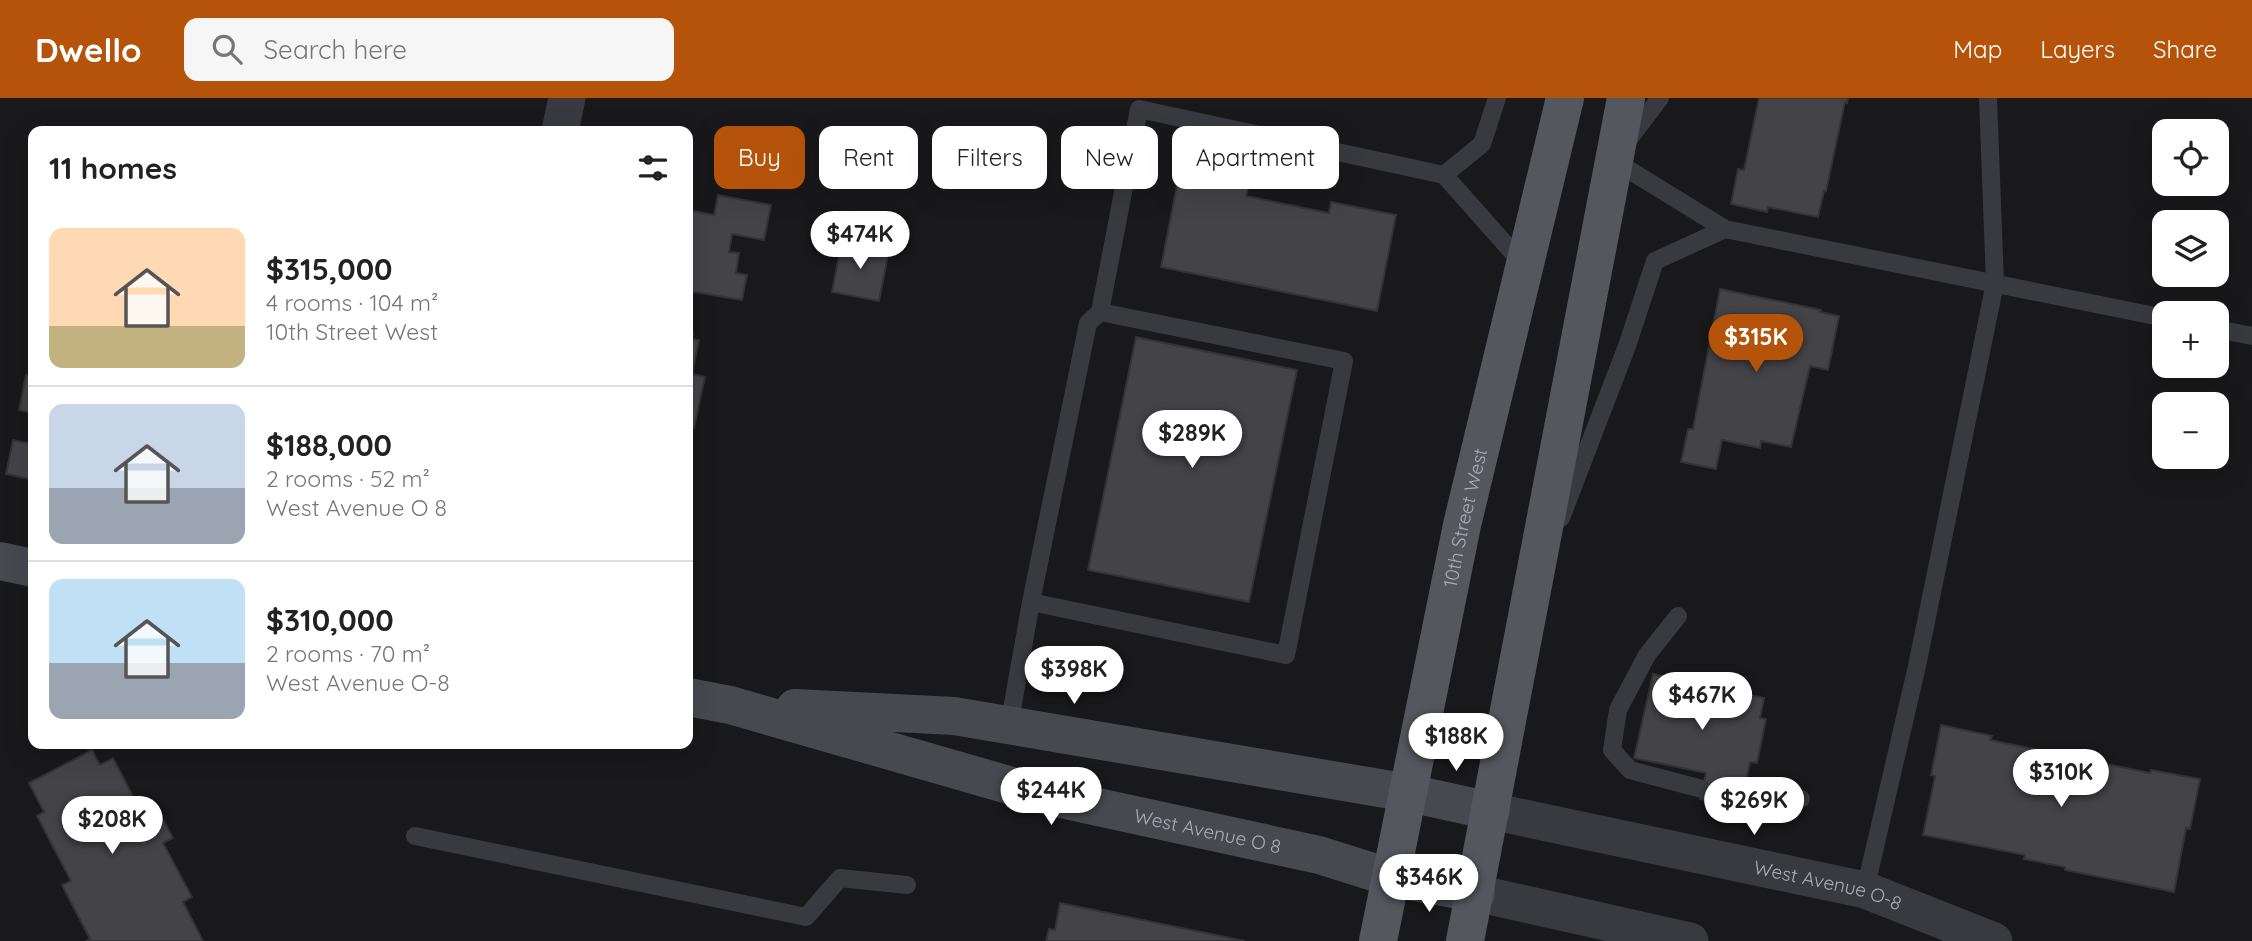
<!DOCTYPE html>
<meta charset="utf-8">
<style>
body{margin:0;font-family:Quicksand,sans-serif;background:#f6f6f6;color:#222;height:100vh;display:flex;flex-direction:column;font-size:26px;white-space:nowrap}
*{box-sizing:border-box;margin:0}
p{font-size:23px;color:#767676}
.icon{flex:none;width:38px;height:38px;fill:none;stroke:currentColor;stroke-width:2;stroke-linecap:round;stroke-linejoin:round}
.map{position:relative;flex:1;overflow:hidden}
.details{position:absolute;left:28px;top:28px;width:665px;height:623px;display:flex;flex-direction:column;background:#fff;border-radius:14px;box-shadow:0 7px 28px #0002}
.details>*{flex:none}
.guide{position:absolute;left:714px;top:28px;width:665px;height:63px;display:flex;gap:14px}
.fabs{position:absolute;left:2152px;top:21px;display:grid;gap:14px}
.fabs a{display:grid;place-items:center;width:77px;height:77px;border-radius:14px;background:#fff;box-shadow:0 7px 28px #0002;font-size:35px}
.price{position:absolute;translate:-50% -60px;padding:0 16px;border-radius:24px;background:#fff;color:#222;font-size:23px;line-height:46px;filter:drop-shadow(0 2px 4px #0008)}
.price::after{content:'';position:absolute;left:50%;top:42px;width:21px;height:16px;margin-left:-10px;background:inherit;clip-path:polygon(0 0,100% 0,50% 100%)}
.price.active{background:#b45309;color:#fff}
ul{padding:0;list-style:none}
li{display:flex;align-items:center;gap:21px;height:175px;padding:0 21px}
li+li{border-top:2px solid #e0e0e0}
li span{display:grid;place-items:center;flex:none;width:196px;height:140px;border-radius:14px;color:#555}
li>.icon{margin-inline-start:auto}
span .icon{width:84px;height:84px;fill:#fffc;stroke-width:1}
li b{font-size:30px}
h2{display:flex;justify-content:space-between;align-items:center;height:84px;padding:0 21px;font-size:30px}
.pill{padding:0 24px;border-radius:14px;background:#fff;box-shadow:0 7px 28px #0002;font-size:24px;line-height:63px}
.pill.active{background:#b45309;color:#fff}
header{display:flex;align-items:center;gap:42px;box-sizing:border-box;height:98px;padding:0 35px;background:#b45309;color:#fff}
header strong{font-size:33px}
nav{display:flex;gap:38px;margin-inline-start:auto;font-size:24px}
.search{width:490px;height:63px;background:#f6f6f6;display:flex;align-items:center;gap:18px;box-sizing:border-box;padding:0 24px;border-radius:14px;color:#767676;font-size:26px}
.map>svg:first-child{display:block}
.building{fill:#434348;stroke:#333237;stroke-width:2}
.lines{fill:none;stroke-linecap:round;stroke-linejoin:round}
.lane{stroke:#393a40;stroke-width:18}
.street{stroke:#393a40;stroke-width:37}
.secondary{stroke:#474950;stroke-width:38}
.primary{stroke:#55575f;stroke-width:38}
.labels{text-anchor:middle;dominant-baseline:central;stroke-width:5;stroke-linejoin:round;paint-order:stroke}
.street-label{font-size:19px;fill:#abaeba;stroke:#141316}
</style>
<header>
<strong>Dwello</strong>
<div class="search"><svg class="icon" aria-label="search" viewBox="0 0 24 24"><circle cx="10" cy="10" r="6"/><path d="M15 15l6 6"/></svg>Search here</div>
<nav><a>Map</a><a>Layers</a><a>Share</a></nav>
</header>
<div class="map">
<svg width="2252" height="843" viewBox="0 0 2252 843">
<rect width="100%" height="100%" fill="#19181b"/>
<path class="building" d="M 1759,0 L 1848,0 L 1847,5 L 1845,4 L 1826,93 L 1824,93 L 1818,119 L 1768,109 L 1767,114 L 1731,106 L 1738,71 L 1744,72 Z
M 1186,74 L 1249,86 L 1246,98 L 1329,115 L 1331,104 L 1396,117 L 1377,213 L 1161,169 L 1178,82 L 1184,84 Z
M 718,97 L 771,107 L 764,142 L 732,136 L 729,154 L 739,155 L 736,175 L 747,177 L 742,202 L 688,193 L 688,112 L 714,117 Z
M 860,116 L 896,123 L 891,147 L 855,140 Z
M 842,142 L 889,152 L 879,203 L 832,194 Z
M 1720,191 L 1821,212 L 1820,214 L 1839,218 L 1828,272 L 1810,268 L 1791,349 L 1761,343 L 1760,350 L 1722,342 L 1716,371 L 1681,364 L 1688,331 L 1693,331 Z
M 688,234 L 693,235 L 692,241 L 699,242 L 692,276 L 705,279 L 694,330 L 688,329 Z
M 1136,239 L 1297,272 L 1249,504 L 1088,472 Z
M 26,277 L 33,279 L 33,315 L 19,312 Z
M 13,342 L 33,346 L 33,382 L 6,376 Z
M 1653,576 L 1764,600 L 1760,620 L 1766,621 L 1757,665 L 1750,664 L 1746,683 L 1729,680 L 1723,706 L 1700,701 L 1706,675 L 1634,660 Z
M 1941,627 L 1992,638 L 1990,642 L 2150,675 L 2151,672 L 2200,681 L 2190,731 L 2186,730 L 2174,794 L 2065,772 L 2065,769 L 2024,761 L 2025,757 L 1923,737 L 1935,678 L 1931,677 Z
M 92,652 L 100,667 L 113,660 L 139,710 L 133,713 L 144,734 L 164,723 L 173,740 L 163,745 L 192,799 L 183,804 L 203,843 L 86,843 L 90,841 L 62,787 L 71,783 L 37,718 L 44,714 L 29,685 Z
M 1060,805 L 1245,843 L 1046,843 L 1049,831 L 1055,832 Z"/>
<g class="lines">
<path class="lane" d="M 1660,0 L 1613,62 L 1725,131 L 2165,220
M 1444,77 L 1482,46 L 1497,0
M 1100,214 L 1344,263 L 1286,557 L 1031,504 L 1088,225 L 1100,214 L 1139,11 L 1444,77 L 1523,166
M 2217,231 L 2252,238
M 1561,420 L 1627,248 L 1655,163 L 1725,131
M 1678,518 L 1647,557 L 1618,612 L 1612,652 L 1630,672 L 1702,691
M 1009,628 L 1031,504
M 1725,695 L 1801,701
M 415,738 L 806,819 L 840,780 L 907,787
M 1865,792 L 1917,568 L 1995,185 L 1988,0"/>
<g class="street">
<path d="M 560,33 L 567,0"/>
<path id="s1" d="M 1491,713 L 1865,792 L 1994,843"/>
<path d="M 1476,795 L 1690,843"/>
</g>
<g class="secondary">
<path d="M 0,463 L 33,470"/>
<path id="s2" d="M 688,599 L 730,607 L 1047,698 L 1319,757 L 1392,780 L 1476,795"/>
<path d="M 795,610 L 954,618 L 1409,695 L 1491,713"/>
</g>
<g class="primary">
<path id="s3" d="M 1378,843 L 1462,427 L 1565,0"/>
<path d="M 1465,843 L 1626,0"/>
</g>
</g>
<g class="labels">
<g class="street-label">
<text stroke="none"><textPath href="#s3" startOffset="432">10th Street West</textPath></text>
<text stroke="none"><textPath href="#s2" startOffset="537">West Avenue O 8</textPath></text>
<text stroke="none"><textPath href="#s1" startOffset="345">West Avenue O-8</textPath></text>
</g>
</g>
</svg>
<div class="fabs">
<a><svg class="icon" aria-label="locate" viewBox="0 0 24 24"><circle cx="12" cy="12" r="6"/><path d="M12 2v4M12 18v4M2 12h4M18 12h4"/></svg></a>
<a><svg class="icon" aria-label="layers" viewBox="0 0 24 24"><path d="M12 4l9 5-9 5-9-5zM3 14l9 5 9-5"/></svg></a>
<a>+</a>
<a>−</a>
</div>
<b class="price" style="left:860px;top:173px">$474K</b>
<b class="price active" style="left:1756px;top:276px">$315K</b>
<b class="price" style="left:1192px;top:372px">$289K</b>
<b class="price" style="left:1074px;top:608px">$398K</b>
<b class="price" style="left:1702px;top:634px">$467K</b>
<b class="price" style="left:1456px;top:675px">$188K</b>
<b class="price" style="left:2061px;top:711px">$310K</b>
<b class="price" style="left:1051px;top:729px">$244K</b>
<b class="price" style="left:1754px;top:739px">$269K</b>
<b class="price" style="left:112px;top:758px">$208K</b>
<b class="price" style="left:1429px;top:816px">$346K</b>
<div class="guide">
<a class="pill active">Buy</a>
<a class="pill">Rent</a>
<a class="pill">Filters</a>
<a class="pill">New</a>
<a class="pill">Apartment</a>
</div>
<section class="details">
<h2>11 homes<svg class="icon" aria-label="filters" viewBox="0 0 24 24"><path d="M4 7h16M4 17h16"/><circle cx="9" cy="7" r="2"/><circle cx="15" cy="17" r="2"/></svg></h2>
<ul>
<li><span style="background:linear-gradient(#ffd9b3 70%,#c2b280 0)"><svg class="icon" aria-label="home" viewBox="0 0 24 24"><path d="M3 11l9-7 9 7M6 9v11h12V9"/></svg></span><div><b>$315,000</b><p>4 rooms · 104 m²</p><p>10th Street West</p></div></li>
<li><span style="background:linear-gradient(#c9d6e8 60%,#9aa5b1 0)"><svg class="icon" aria-label="home" viewBox="0 0 24 24"><path d="M3 11l9-7 9 7M6 9v11h12V9"/></svg></span><div><b>$188,000</b><p>2 rooms · 52 m²</p><p>West Avenue O 8</p></div></li>
<li><span style="background:linear-gradient(#bfe0f5 60%,#9aa5b1 0)"><svg class="icon" aria-label="home" viewBox="0 0 24 24"><path d="M3 11l9-7 9 7M6 9v11h12V9"/></svg></span><div><b>$310,000</b><p>2 rooms · 70 m²</p><p>West Avenue O-8</p></div></li>
</ul>
</section>
</div>
